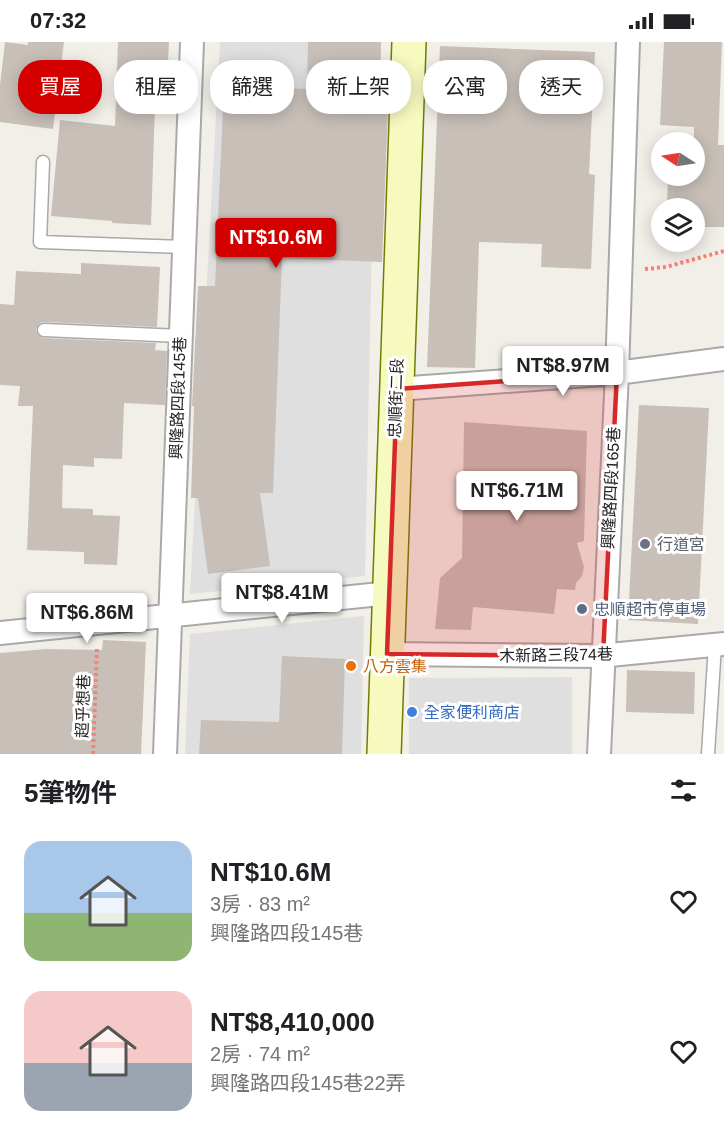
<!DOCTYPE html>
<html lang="zh-TW">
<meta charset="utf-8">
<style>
body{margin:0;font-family:Arial,"Noto Sans TC",sans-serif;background:#f6f6f6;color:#202124;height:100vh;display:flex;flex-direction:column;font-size:22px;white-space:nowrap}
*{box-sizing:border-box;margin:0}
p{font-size:20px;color:#757577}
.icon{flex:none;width:33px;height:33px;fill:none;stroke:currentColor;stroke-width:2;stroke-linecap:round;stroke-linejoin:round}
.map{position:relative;height:712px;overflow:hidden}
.sheet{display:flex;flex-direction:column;background:#fff;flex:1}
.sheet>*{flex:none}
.banner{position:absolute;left:18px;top:18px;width:688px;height:54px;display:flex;gap:12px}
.needle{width:39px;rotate:282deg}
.tools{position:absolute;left:651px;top:90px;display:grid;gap:12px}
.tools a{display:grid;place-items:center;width:54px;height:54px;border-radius:50%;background:#fff;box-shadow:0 3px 15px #0003;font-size:30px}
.price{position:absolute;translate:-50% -51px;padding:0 14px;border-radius:6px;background:#fff;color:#222;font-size:20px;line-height:39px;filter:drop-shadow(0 2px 3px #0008)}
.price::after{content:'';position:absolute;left:50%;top:36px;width:18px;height:14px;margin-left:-9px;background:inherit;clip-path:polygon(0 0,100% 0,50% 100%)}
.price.on{background:#d40000;color:#fff}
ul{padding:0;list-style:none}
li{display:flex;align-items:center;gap:18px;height:150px;padding:0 24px}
li span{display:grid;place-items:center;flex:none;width:168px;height:120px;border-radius:18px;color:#555}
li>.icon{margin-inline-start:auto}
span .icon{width:72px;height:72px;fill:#fffc;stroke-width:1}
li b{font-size:26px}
h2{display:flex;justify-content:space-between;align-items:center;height:72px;padding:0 24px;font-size:26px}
.pill{padding:0 21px;border-radius:24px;background:#fff;box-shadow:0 3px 15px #0003;font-size:21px;line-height:54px}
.pill.on{background:#d40000;color:#fff}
.status{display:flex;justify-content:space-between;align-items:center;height:42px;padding:0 30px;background:#fff;direction:ltr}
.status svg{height:16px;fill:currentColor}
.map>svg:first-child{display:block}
.residential{fill:#e0dfdf}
.building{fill:#c7bfb8}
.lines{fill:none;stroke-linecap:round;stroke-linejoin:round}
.lane-casing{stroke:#a9a9a9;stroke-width:15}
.street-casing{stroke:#a9a9a9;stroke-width:26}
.secondary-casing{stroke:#707d05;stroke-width:36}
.path{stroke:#fa8072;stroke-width:4;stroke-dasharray:3 3;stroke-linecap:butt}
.lane{stroke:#fff;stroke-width:12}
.street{stroke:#fff;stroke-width:22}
.secondary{stroke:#f7fabf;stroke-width:33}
.marked{fill:#d62828;fill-opacity:0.2;stroke:#d62828;stroke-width:4.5;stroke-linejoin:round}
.worship-dot{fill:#6b7280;stroke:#fff;stroke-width:2}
.service-dot{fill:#5c6f8a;stroke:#fff;stroke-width:2}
.food-dot{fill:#e8710a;stroke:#fff;stroke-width:2}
.shop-dot{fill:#3f7fe0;stroke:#fff;stroke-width:2}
.labels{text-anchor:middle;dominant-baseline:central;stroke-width:6;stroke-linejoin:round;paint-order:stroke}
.street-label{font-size:16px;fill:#222;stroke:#fff}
.worship-label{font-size:16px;fill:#5b616d;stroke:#fff;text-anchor:start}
.service-label{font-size:16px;fill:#4e5e75;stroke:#fff;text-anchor:start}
.food-label{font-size:16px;fill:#c56008;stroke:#fff;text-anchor:start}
.shop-label{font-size:16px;fill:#366cbe;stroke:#fff;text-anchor:start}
</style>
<div class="status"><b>07:32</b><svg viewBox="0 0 49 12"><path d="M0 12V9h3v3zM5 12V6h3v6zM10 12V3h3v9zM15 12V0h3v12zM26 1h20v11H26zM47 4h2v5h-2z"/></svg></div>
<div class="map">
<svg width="724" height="712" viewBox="0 0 724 712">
<rect width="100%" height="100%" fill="#f2efe9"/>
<path class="residential" d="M 220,0 L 376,0 L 365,534 L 190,552 Z
M 364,574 L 361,712 L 185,712 L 190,592 Z
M 572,635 L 572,712 L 409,712 L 409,636 Z"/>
<path class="building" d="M 5,0 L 28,3 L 28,0 L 64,0 L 53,87 L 0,80 L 0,43 Z
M 118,0 L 169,0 L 166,62 L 155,62 L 151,183 L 112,181 L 112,179 L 51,174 L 60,78 L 115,84 Z
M 308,0 L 381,0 L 380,68 L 388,68 L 382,220 L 282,216 L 273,451 L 260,451 L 270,524 L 208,532 L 198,456 L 191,456 L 194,364 L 192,364 L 198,244 L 215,244 L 224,44 L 307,47 Z
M 664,0 L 722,0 L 718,103 L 724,103 L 724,185 L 694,185 L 694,166 L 667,166 L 668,134 L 694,134 L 694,85 L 660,83 Z
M 440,4 L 595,10 L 589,132 L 595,133 L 591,227 L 541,225 L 542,202 L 479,200 L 475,326 L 427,325 Z
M 81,221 L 160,225 L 157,285 L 44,280 L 40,281 L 36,287 L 37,292 L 43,296 L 156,301 L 155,308 L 167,309 L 165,363 L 124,361 L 122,417 L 94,416 L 94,425 L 63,423 L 62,466 L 93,467 L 93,473 L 120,474 L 117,523 L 84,522 L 84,510 L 27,508 L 33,364 L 18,364 L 20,344 L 0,343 L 0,262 L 14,263 L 16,229 L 81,232 Z
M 639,363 L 709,366 L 698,582 L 628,578 Z
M 464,380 L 587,389 L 584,499 L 577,501 L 584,525 L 582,534 L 576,541 L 575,548 L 557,547 L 554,572 L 473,565 L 471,588 L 435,587 L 440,536 L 462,516 Z
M 103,598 L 146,600 L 141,712 L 0,712 L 0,611 L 46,607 L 102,608 Z
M 282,614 L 345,617 L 342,712 L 199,712 L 201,678 L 279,680 Z
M 627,628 L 695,630 L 694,672 L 626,670 Z"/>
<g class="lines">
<g class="lane-casing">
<path id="lane" d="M 43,120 L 40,200 L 184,205
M 44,288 L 181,294
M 708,712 L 715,603"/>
</g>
<g class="street-casing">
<path id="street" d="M 397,347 L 617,331 L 724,317
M 0,591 L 390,551
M 387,612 L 599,614 L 724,602
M 165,712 L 192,0
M 599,712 L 617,331 L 628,0"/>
</g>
<g class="secondary-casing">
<path id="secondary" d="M 384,712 L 409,0"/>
</g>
<path class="path" d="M 645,227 L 666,225 L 724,209
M 93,712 L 97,605"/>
<use href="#lane" class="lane"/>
<use href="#street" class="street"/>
<use href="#secondary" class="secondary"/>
</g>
<path class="marked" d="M 617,331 L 603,614 L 387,612 L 397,347 Z"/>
<circle class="worship-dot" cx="645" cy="502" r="6"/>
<circle class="service-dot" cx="582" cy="567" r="6"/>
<circle class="food-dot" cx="351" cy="624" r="6"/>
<circle class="shop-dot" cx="412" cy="670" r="6"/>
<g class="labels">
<g class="street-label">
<text transform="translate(178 356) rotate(-88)">興隆路四段145巷</text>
<text transform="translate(396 356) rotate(-88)">忠順街二段</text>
<text transform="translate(611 446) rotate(-87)">興隆路四段165巷</text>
<text transform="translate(556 613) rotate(-1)">木新路三段74巷</text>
<text transform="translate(83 664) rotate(-88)">超乎想巷</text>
</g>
<g class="worship-label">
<text x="657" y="502">行道宮</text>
</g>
<g class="service-label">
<text x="594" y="567">忠順超市停車場</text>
</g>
<g class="food-label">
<text x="363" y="624">八方雲集</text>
</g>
<g class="shop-label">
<text x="424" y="670">全家便利商店</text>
</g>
</g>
</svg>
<div class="tools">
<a><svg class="needle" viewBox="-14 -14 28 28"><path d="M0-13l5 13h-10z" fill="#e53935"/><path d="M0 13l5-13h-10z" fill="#757577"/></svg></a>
<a><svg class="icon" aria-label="layers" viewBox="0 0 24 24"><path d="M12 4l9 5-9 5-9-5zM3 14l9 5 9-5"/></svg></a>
</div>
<b class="price on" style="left:276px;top:227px">NT$10.6M</b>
<b class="price" style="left:563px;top:355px">NT$8.97M</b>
<b class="price" style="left:517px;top:480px">NT$6.71M</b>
<b class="price" style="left:282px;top:582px">NT$8.41M</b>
<b class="price" style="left:87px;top:602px">NT$6.86M</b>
<div class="banner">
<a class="pill on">買屋</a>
<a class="pill">租屋</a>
<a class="pill">篩選</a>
<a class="pill">新上架</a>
<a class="pill">公寓</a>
<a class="pill">透天</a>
</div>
</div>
<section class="sheet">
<h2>5筆物件<svg class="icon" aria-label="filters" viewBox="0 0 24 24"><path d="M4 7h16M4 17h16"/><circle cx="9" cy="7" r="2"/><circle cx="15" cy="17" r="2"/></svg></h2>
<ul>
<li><span style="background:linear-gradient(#a9c7e8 60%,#8fb573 0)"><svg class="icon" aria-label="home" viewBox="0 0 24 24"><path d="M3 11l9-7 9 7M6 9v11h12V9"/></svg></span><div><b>NT$10.6M</b><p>3房 · 83 m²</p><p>興隆路四段145巷</p></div><svg class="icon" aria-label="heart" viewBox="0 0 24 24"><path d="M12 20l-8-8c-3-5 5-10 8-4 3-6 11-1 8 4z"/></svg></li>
<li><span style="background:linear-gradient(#f6c9c9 60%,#9aa5b1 0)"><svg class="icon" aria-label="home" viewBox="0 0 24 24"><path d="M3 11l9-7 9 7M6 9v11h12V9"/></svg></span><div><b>NT$8,410,000</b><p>2房 · 74 m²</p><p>興隆路四段145巷22弄</p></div><svg class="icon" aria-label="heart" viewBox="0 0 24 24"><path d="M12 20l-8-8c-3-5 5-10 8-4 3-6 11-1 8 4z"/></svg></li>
</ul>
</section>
